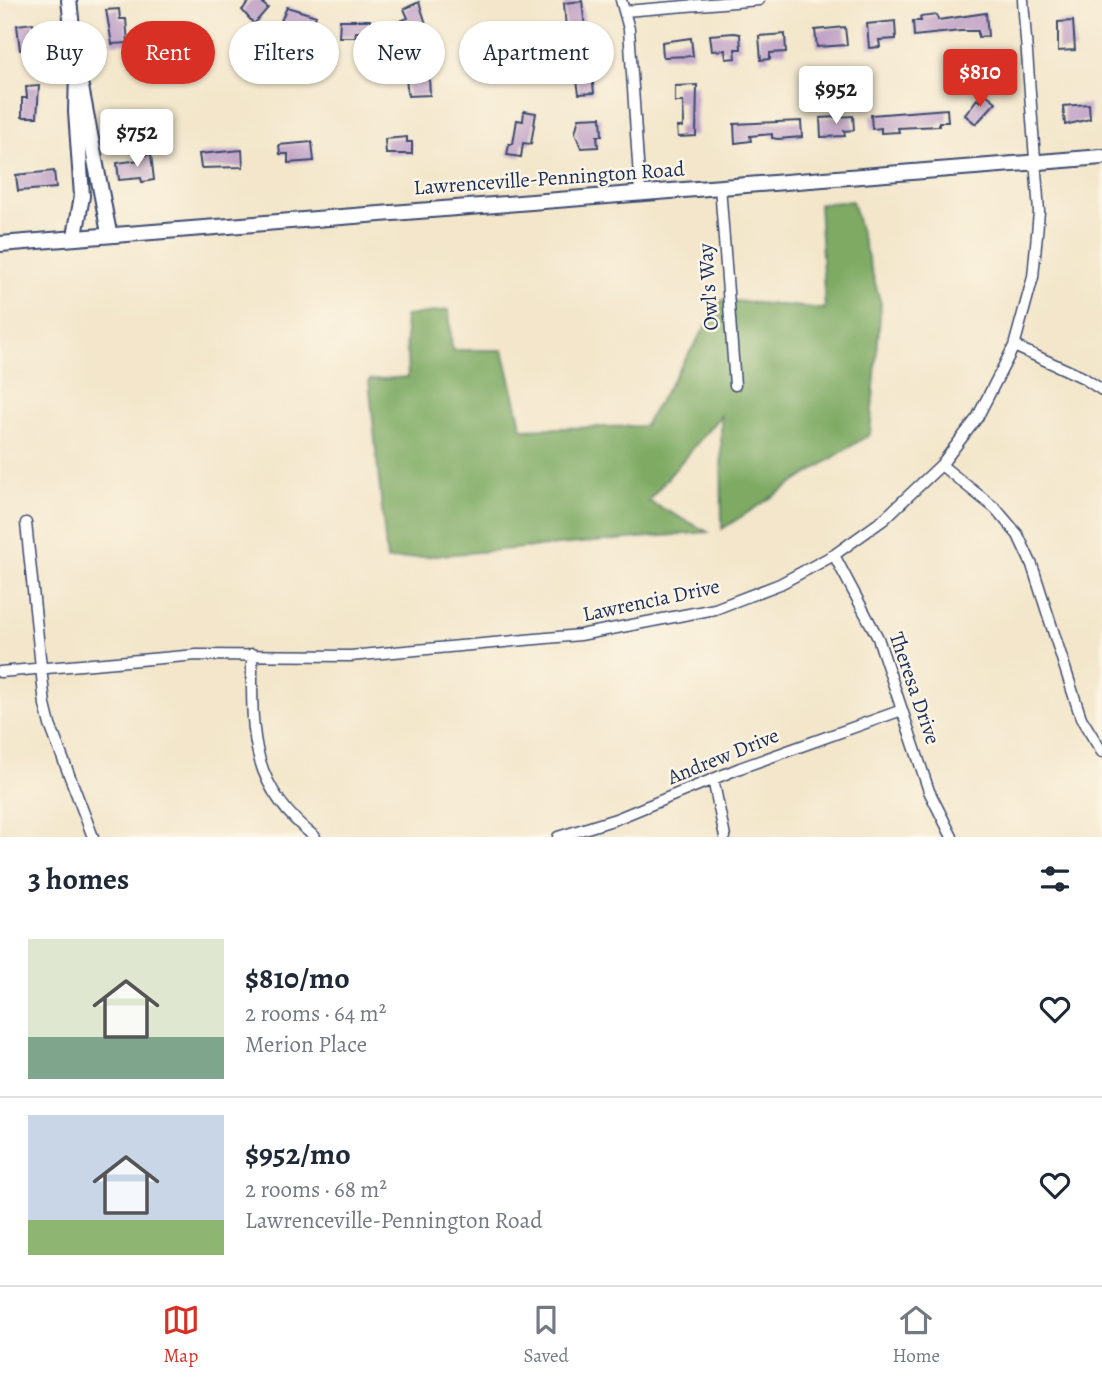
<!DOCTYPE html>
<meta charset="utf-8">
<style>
body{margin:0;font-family:Alegreya,serif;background:#f2f2f3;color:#1f2937;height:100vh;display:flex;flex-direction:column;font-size:26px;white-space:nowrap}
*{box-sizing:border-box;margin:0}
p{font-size:23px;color:#747a83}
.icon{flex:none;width:38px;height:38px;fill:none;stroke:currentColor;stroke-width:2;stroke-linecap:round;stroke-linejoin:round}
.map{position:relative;height:837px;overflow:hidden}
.side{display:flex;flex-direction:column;background:#fff;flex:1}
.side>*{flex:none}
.guide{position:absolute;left:21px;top:21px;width:700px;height:63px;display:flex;gap:14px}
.price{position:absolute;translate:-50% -60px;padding:0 16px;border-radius:7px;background:#fff;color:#222;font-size:23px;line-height:46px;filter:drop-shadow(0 2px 4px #0008)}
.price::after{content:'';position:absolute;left:50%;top:42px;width:21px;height:16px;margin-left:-10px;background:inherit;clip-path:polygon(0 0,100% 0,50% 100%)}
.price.active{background:#d93025;color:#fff}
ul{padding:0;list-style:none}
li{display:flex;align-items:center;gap:21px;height:175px;padding:0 28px}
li+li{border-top:2px solid #e0e1e3}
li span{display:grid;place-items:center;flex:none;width:196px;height:140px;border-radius:0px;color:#555}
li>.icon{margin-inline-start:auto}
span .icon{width:84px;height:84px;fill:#fffc;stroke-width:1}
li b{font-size:30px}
h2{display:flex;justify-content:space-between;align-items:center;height:84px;padding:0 28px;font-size:30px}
.tag{padding:0 24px;border-radius:32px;background:#fff;box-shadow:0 2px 5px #0004;font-size:24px;line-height:63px}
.tag.active{background:#d93025;color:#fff}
.tab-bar{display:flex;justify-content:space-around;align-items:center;height:98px;border-top:2px solid #e0e1e3;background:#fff;font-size:19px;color:#747a83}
.tab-bar a{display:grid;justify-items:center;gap:4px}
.tab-bar .active{color:#d93025}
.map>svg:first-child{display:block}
.forest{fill:#7eaa63;stroke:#4c6c60;stroke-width:2}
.building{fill:#be9fc6}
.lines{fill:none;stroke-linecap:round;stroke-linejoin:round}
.street-casing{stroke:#3b4a6e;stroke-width:13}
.secondary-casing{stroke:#3b4a6e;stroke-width:18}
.street{stroke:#fff;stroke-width:10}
.secondary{stroke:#fff;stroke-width:14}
.labels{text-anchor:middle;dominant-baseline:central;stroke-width:5;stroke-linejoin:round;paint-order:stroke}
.street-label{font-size:21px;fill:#1b2f5e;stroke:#fcf5e5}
</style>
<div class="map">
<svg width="1102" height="837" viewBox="0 0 1102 837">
<rect width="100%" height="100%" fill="#fcf5e5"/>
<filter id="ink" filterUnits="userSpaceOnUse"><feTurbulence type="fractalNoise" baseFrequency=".0143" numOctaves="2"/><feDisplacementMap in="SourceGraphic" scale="14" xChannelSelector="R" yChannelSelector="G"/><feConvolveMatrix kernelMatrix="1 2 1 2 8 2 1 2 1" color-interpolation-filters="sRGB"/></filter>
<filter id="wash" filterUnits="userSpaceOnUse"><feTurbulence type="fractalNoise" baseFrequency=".00686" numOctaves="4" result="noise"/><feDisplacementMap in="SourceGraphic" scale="28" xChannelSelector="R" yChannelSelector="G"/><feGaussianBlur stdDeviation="1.57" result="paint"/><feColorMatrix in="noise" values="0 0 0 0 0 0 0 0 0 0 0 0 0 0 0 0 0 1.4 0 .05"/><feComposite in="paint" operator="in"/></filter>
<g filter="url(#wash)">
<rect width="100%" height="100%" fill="#f3e6ca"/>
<path class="forest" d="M 852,201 L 881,304 L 870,434 L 722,529 L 721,415 L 648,501 L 708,532 L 387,560 L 369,380 L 408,377 L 405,316 L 449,310 L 452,350 L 503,350 L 522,429 L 644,426 L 722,300 L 825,309 L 819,204 Z"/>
<g id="blocks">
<path class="building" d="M 251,0 L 266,0 L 263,4 L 268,8 L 254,24 L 242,10 Z
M 582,1 L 585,27 L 566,29 L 564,3 Z
M 419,2 L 426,24 L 400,35 L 395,23 L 408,18 L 404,9 Z
M 287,7 L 316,16 L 310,31 L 281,21 Z
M 119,9 L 120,19 L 126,19 L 128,43 L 112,44 L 106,10 Z
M 986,13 L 988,36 L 978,37 L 978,31 L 961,31 L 914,36 L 913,21 L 921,21 L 920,17 L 937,15 L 938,20 Z
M 340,20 L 370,20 L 369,32 L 356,32 L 355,37 L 339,37 Z
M 895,21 L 896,39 L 879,40 L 880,47 L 869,48 L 867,24 Z
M 1073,21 L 1075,50 L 1058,51 L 1058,22 Z
M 33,23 L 39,48 L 20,50 L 17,25 Z
M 845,27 L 847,45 L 817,47 L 815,30 Z
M 734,33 L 740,34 L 741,49 L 735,49 L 736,58 L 726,59 L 725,50 L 712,51 L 710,35 Z
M 785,34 L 786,52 L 770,53 L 770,59 L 761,60 L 759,36 Z
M 691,38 L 693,56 L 663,57 L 662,42 Z
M 589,46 L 594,93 L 579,94 L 572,47 Z
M 429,77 L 430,95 L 408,96 L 406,79 Z
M 697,85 L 696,136 L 678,137 L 677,127 L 682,127 L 684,122 L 683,102 L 675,102 L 675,86 Z
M 39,86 L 37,117 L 22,117 L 22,98 L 27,98 L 26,87 Z
M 986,94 L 996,102 L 976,124 L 965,115 L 977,99 L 980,102 Z
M 1089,104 L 1090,119 L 1065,125 L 1063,106 Z
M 947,109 L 948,122 L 939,122 L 939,126 L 898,128 L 899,132 L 881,133 L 881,128 L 872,129 L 871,115 Z
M 524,111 L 536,113 L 531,144 L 523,143 L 521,157 L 507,155 L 509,144 L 513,144 L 517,120 L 523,121 Z
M 853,116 L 854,130 L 844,131 L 845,136 L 821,137 L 820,118 Z
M 601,117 L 602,136 L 597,136 L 598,147 L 581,148 L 575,133 L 579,118 Z
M 801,121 L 802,137 L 778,139 L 772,138 L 772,134 L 750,136 L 751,141 L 735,143 L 734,124 Z
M 407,137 L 407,142 L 412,142 L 412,154 L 386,154 L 385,139 Z
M 312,142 L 314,161 L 288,163 L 288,154 L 280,154 L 279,145 Z
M 242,150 L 243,167 L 201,168 L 199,154 Z
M 151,154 L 154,180 L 142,182 L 141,178 L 119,180 L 117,163 L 140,160 L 139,156 Z
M 54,171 L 56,188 L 18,191 L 16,175 Z"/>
</g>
</g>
<g filter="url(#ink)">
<use href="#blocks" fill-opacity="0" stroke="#3b4a6e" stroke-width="2"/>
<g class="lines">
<g class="street-casing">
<path id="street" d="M 621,0 L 629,29 L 640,192
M 625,11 L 759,0
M 720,186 L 735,385
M 1014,346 L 1082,377 L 1102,390
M 941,465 L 996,509 L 1018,535 L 1032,565 L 1081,718 L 1102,752
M 26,523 L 45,705 L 50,725 L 93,837
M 834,555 L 878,638 L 929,791 L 952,837
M 252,654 C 252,731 248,785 315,837
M 0,672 L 197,655 L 350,656 L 580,635 L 715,609 L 780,584 L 834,555 L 883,520 L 941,465 L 977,418 L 1014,346 L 1033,277 L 1039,212 L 1023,0
M 713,779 L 725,837
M 558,837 L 616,819 L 740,768 L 902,710"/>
</g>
<g class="secondary-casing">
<path id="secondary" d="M 69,0 L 77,72 L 76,112 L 82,196 L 75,236
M 81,87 L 109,233
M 0,244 L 1102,157"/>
</g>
<use href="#street" class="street"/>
<use href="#secondary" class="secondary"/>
</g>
</g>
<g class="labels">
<g class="street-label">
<text transform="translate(549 178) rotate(-4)">Lawrenceville-Pennington Road</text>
<text transform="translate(708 287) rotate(-94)">Owl's Way</text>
<text transform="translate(651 600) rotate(-12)">Lawrencia Drive</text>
<text transform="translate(915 688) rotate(71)">Theresa Drive</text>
<text transform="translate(723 756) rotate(-22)">Andrew Drive</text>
</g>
</g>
</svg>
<b class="price active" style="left:980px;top:109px">$810</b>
<b class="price" style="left:836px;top:126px">$952</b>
<b class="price" style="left:137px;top:169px">$752</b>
<div class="guide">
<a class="tag">Buy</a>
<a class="tag active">Rent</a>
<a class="tag">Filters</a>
<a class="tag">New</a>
<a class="tag">Apartment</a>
</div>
</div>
<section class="side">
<h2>3 homes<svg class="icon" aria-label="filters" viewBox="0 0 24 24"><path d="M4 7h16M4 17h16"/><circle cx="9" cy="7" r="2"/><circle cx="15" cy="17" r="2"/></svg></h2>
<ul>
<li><span style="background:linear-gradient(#dfe7d0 70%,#7fa58c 0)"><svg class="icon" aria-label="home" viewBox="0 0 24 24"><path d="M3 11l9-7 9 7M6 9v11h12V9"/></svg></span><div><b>$810/mo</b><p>2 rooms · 64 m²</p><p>Merion Place</p></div><svg class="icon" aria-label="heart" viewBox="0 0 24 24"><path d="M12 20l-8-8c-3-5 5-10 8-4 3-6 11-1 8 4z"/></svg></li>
<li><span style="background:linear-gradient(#c9d6e8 75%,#8fb573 0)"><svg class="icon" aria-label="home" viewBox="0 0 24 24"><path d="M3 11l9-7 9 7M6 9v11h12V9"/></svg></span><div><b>$952/mo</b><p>2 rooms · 68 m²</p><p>Lawrenceville-Pennington Road</p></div><svg class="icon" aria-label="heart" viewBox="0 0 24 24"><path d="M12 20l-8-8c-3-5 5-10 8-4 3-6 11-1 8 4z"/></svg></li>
</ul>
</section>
<nav class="tab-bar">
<a class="active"><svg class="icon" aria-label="map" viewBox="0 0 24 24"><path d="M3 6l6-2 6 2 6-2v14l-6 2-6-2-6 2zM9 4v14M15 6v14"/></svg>Map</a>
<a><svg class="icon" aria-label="saved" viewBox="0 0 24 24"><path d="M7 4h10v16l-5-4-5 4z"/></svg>Saved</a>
<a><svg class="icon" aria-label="home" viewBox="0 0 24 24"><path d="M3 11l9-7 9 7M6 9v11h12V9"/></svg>Home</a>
</nav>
